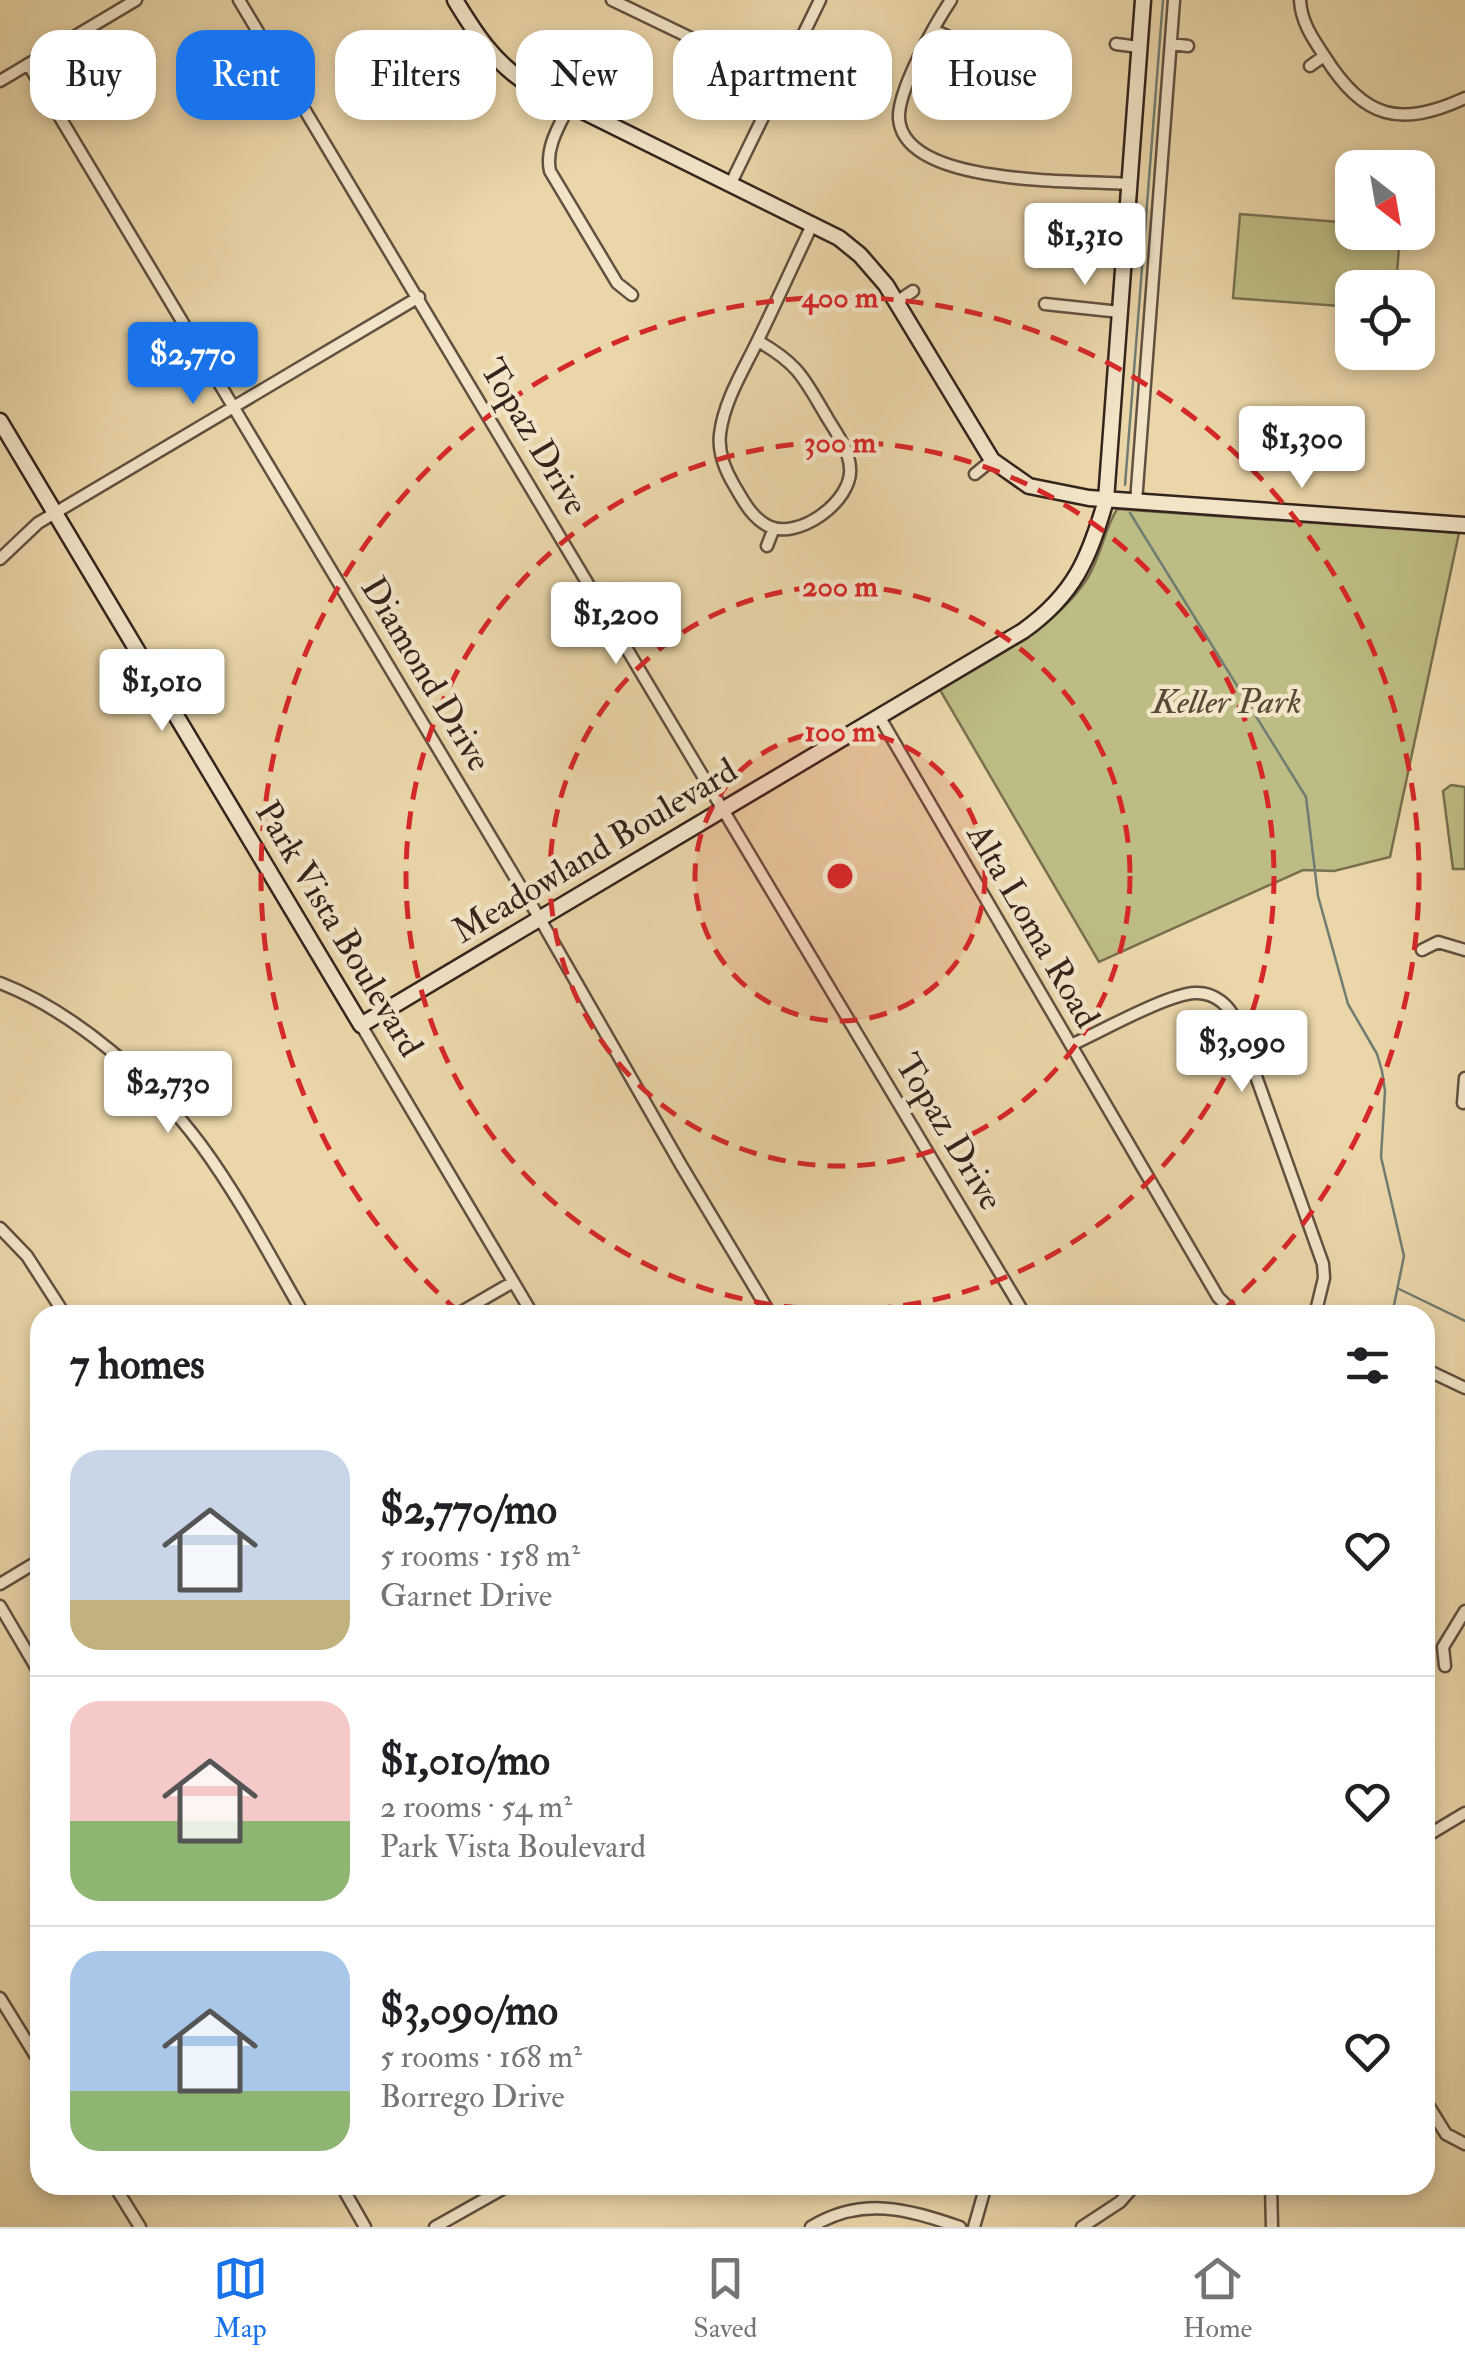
<!DOCTYPE html>
<meta charset="utf-8">
<style>
body{margin:0;font-family:"IM FELL Double Pica",serif;background:#f6f6f6;color:#202124;height:100vh;display:flex;flex-direction:column;font-size:38px;white-space:nowrap}
*{box-sizing:border-box;margin:0}
p{font-size:32px;color:#757577}
.icon{flex:none;width:55px;height:55px;fill:none;stroke:currentColor;stroke-width:2;stroke-linecap:round;stroke-linejoin:round}
.map{position:relative;flex:1;overflow:hidden}
.panel{position:absolute;left:30px;top:1305px;width:1405px;height:890px;display:flex;flex-direction:column;background:#fff;border-radius:30px;box-shadow:0 5px 15px #0003}
.panel>*{flex:none}
.guide{position:absolute;left:30px;top:30px;width:1405px;height:90px;display:flex;gap:20px}
.needle{width:65px;rotate:149deg}
.tools{position:absolute;left:1335px;top:150px;display:grid;gap:20px}
.tools a{display:grid;place-items:center;width:100px;height:100px;border-radius:20px;background:#fff;box-shadow:0 5px 15px #0003;font-size:50px}
.price{position:absolute;translate:-50% -85px;padding:0 22px;border-radius:10px;background:#fff;color:#222;font-size:32px;line-height:65px;filter:drop-shadow(0 2px 5px #0008)}
.price::after{content:'';position:absolute;left:50%;top:60px;width:30px;height:22px;margin-left:-15px;background:inherit;clip-path:polygon(0 0,100% 0,50% 100%)}
.price.current{background:#1a73e8;color:#fff}
ul{padding:0;list-style:none}
li{display:flex;align-items:center;gap:30px;height:250px;padding:0 40px}
li+li{border-top:2px solid #e0e0e0}
li span{display:grid;place-items:center;flex:none;width:280px;height:200px;border-radius:30px;color:#555}
li>.icon{margin-inline-start:auto}
span .icon{width:120px;height:120px;fill:#fffc;stroke-width:1}
li b{font-size:42px}
h2{display:flex;justify-content:space-between;align-items:center;height:120px;padding:0 40px;font-size:42px}
.pill{padding:0 35px;border-radius:30px;background:#fff;box-shadow:0 5px 15px #0003;font-size:35px;line-height:90px}
.pill.current{background:#1a73e8;color:#fff}
.tabs{display:flex;justify-content:space-around;align-items:center;height:140px;border-top:2px solid #e0e0e0;background:#fff;font-size:28px;color:#757577}
.tabs a{display:grid;justify-items:center;gap:5px}
.tabs .current{color:#1a73e8}
.map>svg:first-child{display:block}
.green{fill:#bdbc84;stroke:#797050;stroke-width:2.5}
.lines{fill:none;stroke-linecap:round;stroke-linejoin:round}
.stream{stroke:#707d72;stroke-width:2.5}
.street-casing{stroke:#625040;stroke-width:15}
.secondary-casing{stroke:#35241d;stroke-width:19}
.street{stroke:#f1e4c7;stroke-width:10}
.secondary{stroke:#f1e4c7;stroke-width:14}
.ring{fill:none;stroke:#d62828;stroke-width:5;stroke-dasharray:18 12}
.labels{text-anchor:middle;dominant-baseline:central;stroke-width:9;stroke-linejoin:round;paint-order:stroke}
.street-label{font-size:35px;fill:#35241d;stroke:#f1e4c7}
.park-label{font-size:35px;font-style:italic;fill:#574a37;stroke:#f1e4c7}
.centre{fill:#d62828;stroke:#f1e4c7;stroke-width:5}
.ring-label{font-size:30px;text-anchor:middle;font-weight:bold;fill:#d62828;stroke:#f1e4c7;stroke-width:9;stroke-linejoin:round;paint-order:stroke}
</style>
<div class="map">
<svg width="1465" height="2227" viewBox="0 0 1465 2227">
<rect width="100%" height="100%" fill="#ead6a9"/>
<filter id="stains"><feTurbulence type="fractalNoise" baseFrequency=".002" numOctaves="4"/><feColorMatrix values="0 0 0 0 .2 0 0 0 0 .09 0 0 0 0 .02 0 0 0 .5 -.17"/></filter>
<radialGradient id="worn" r=".72"><stop offset=".6" stop-color="#630" stop-opacity="0"/><stop offset="1" stop-color="#630" stop-opacity=".3"/></radialGradient>
<path class="green" d="M 1240,214 L 1352,223 L 1352,232 L 1400,233 L 1396,287 L 1352,288 L 1352,307 L 1233,298 Z
M 1117,509 L 1459,533 L 1390,857 L 1334,871 L 1303,870 L 1099,962 L 940,690 C 992,658 1052,631 1087,579 C 1101,557 1104,530 1117,509 Z
M 1451,785 L 1465,787 L 1465,869 L 1453,869 L 1443,791 Z"/>
<g class="lines">
<path class="stream" d="M 1125,485 L 1163,0
M 1130,513 L 1306,797 L 1318,896 L 1348,1004 L 1377,1054 L 1382,1071 L 1385,1091 L 1381,1157 L 1404,1256 L 1392,1315
M 1399,1289 L 1465,1321"/>
<g class="street-casing">
<path id="street" d="M 239,0 L 1025,1315
M 612,0 L 780,81
M 951,0 C 935,24 897,91 899,119 C 905,187 1077,180 1128,184
M 1300,0 C 1301,22 1313,39 1325,57 C 1364,119 1400,128 1465,98
M 934,30 L 995,58
M 1116,44 L 1139,47
M 1171,44 L 1188,46
M 28,64 L 540,919 L 681,1165 L 771,1315
M 1310,66 L 1324,56
M 0,81 L 136,0
M 569,106 C 559,126 545,148 550,171 L 617,283 L 632,295
M 731,183 L 820,0
M 898,301 L 913,291
M 1045,304 L 1120,312
M 758,341 C 800,365 804,379 828,419 C 837,434 849,450 850,468 C 853,501 798,541 768,526 C 751,517 743,500 734,485 C 725,470 718,451 720,434 C 724,401 743,371 757,342 C 776,303 794,263 813,223
M 975,474 L 992,460
M 1136,502 L 1174,0
M 767,546 L 774,528
M 0,559 L 38,523 L 419,297
M 879,716 L 1218,1297 L 1236,1315
M 1422,950 L 1438,942 L 1465,950
M 0,983 C 75,1012 153,1080 201,1145 C 240,1198 271,1258 304,1315
M 361,1025 L 533,1315
M 1071,1045 C 1100,1032 1167,994 1195,993 C 1215,992 1230,1006 1237,1023 L 1323,1264 L 1324,1278 L 1315,1315
M 1463,1103 L 1465,1078
M 0,1228 L 27,1256 L 65,1315
M 456,1315 L 513,1282
M 1425,1369 L 1465,1388
M 0,1584 L 40,1560
M 0,1606 L 40,1674
M 1445,1666 L 1443,1647 L 1465,1611
M 1425,1837 L 1465,1813
M 0,1998 L 40,2063
M 1425,2100 L 1446,2134 L 1465,2144
M 114,2185 L 140,2227
M 341,2185 L 365,2227
M 1271,2185 L 1272,2227
M 435,2227 L 506,2187
M 811,2227 C 862,2196 907,2209 960,2227
M 974,2227 L 986,2185
M 1082,2227 L 1120,2202 L 1135,2185"/>
</g>
<g class="secondary-casing">
<path id="secondary" d="M 455,0 C 475,33 493,61 526,83 L 839,238 L 860,255 L 886,285 L 992,460 L 1029,486 L 1089,498 L 1465,525
M 0,421 L 361,1025 L 1023,631 C 1075,594 1089,558 1106,500 L 1143,0"/>
</g>
<use href="#street" class="street"/>
<use href="#secondary" class="secondary"/>
</g>
<circle cx="840" cy="876" r="145" fill="#d62828" fill-opacity=".12"/>
<g class="ring">
<circle cx="840" cy="876" r="145"/>
<circle cx="840" cy="876" r="290"/>
<circle cx="840" cy="876" r="434"/>
<path d="M460 1313A579 579 0 1 1 1220 1313"/>
</g>
<g class="labels">
<g class="street-label">
<text transform="translate(534 437) rotate(59)">Topaz Drive</text>
<text transform="translate(426 674) rotate(59)">Diamond Drive</text>
<text transform="translate(595 851) rotate(-31)">Meadowland Boulevard</text>
<text transform="translate(1033 926) rotate(60)">Alta Loma Road</text>
<text transform="translate(339 929) rotate(59)">Park Vista Boulevard</text>
<text transform="translate(949 1132) rotate(59)">Topaz Drive</text>
</g>
<g class="park-label">
<text x="1227" y="702">Keller Park</text>
</g>
</g>
<circle cx="840" cy="876" r="15" class="centre"/>
<g class="ring-label">
<text x="840" y="307">400 m</text>
<text x="840" y="452">300 m</text>
<text x="840" y="596">200 m</text>
<text x="840" y="741">100 m</text>
</g>
<rect width="100%" height="100%" filter="url(#stains)"/>
<rect width="100%" height="100%" fill="url(#worn)"/>
</svg>
<div class="tools">
<a><svg class="needle" viewBox="-14 -14 28 28"><path d="M0-13l5 13h-10z" fill="#e53935"/><path d="M0 13l5-13h-10z" fill="#757577"/></svg></a>
<a><svg class="icon" aria-label="locate" viewBox="0 0 24 24"><circle cx="12" cy="12" r="6"/><path d="M12 2v4M12 18v4M2 12h4M18 12h4"/></svg></a>
</div>
<b class="price" style="left:1085px;top:288px">$1,310</b>
<b class="price current" style="left:193px;top:407px">$2,770</b>
<b class="price" style="left:1302px;top:491px">$1,300</b>
<b class="price" style="left:616px;top:667px">$1,200</b>
<b class="price" style="left:162px;top:734px">$1,010</b>
<b class="price" style="left:1242px;top:1095px">$3,090</b>
<b class="price" style="left:168px;top:1136px">$2,730</b>
<div class="guide">
<a class="pill">Buy</a>
<a class="pill current">Rent</a>
<a class="pill">Filters</a>
<a class="pill">New</a>
<a class="pill">Apartment</a>
<a class="pill">House</a>
</div>
<section class="panel">
<h2>7 homes<svg class="icon" aria-label="filters" viewBox="0 0 24 24"><path d="M4 7h16M4 17h16"/><circle cx="9" cy="7" r="2"/><circle cx="15" cy="17" r="2"/></svg></h2>
<ul>
<li><span style="background:linear-gradient(#c9d6e8 75%,#c2b280 0)"><svg class="icon" aria-label="home" viewBox="0 0 24 24"><path d="M3 11l9-7 9 7M6 9v11h12V9"/></svg></span><div><b>$2,770/mo</b><p>5 rooms · 158 m²</p><p>Garnet Drive</p></div><svg class="icon" aria-label="heart" viewBox="0 0 24 24"><path d="M12 20l-8-8c-3-5 5-10 8-4 3-6 11-1 8 4z"/></svg></li>
<li><span style="background:linear-gradient(#f6c9c9 60%,#8fb573 0)"><svg class="icon" aria-label="home" viewBox="0 0 24 24"><path d="M3 11l9-7 9 7M6 9v11h12V9"/></svg></span><div><b>$1,010/mo</b><p>2 rooms · 54 m²</p><p>Park Vista Boulevard</p></div><svg class="icon" aria-label="heart" viewBox="0 0 24 24"><path d="M12 20l-8-8c-3-5 5-10 8-4 3-6 11-1 8 4z"/></svg></li>
<li><span style="background:linear-gradient(#a9c7e8 70%,#8fb573 0)"><svg class="icon" aria-label="home" viewBox="0 0 24 24"><path d="M3 11l9-7 9 7M6 9v11h12V9"/></svg></span><div><b>$3,090/mo</b><p>5 rooms · 168 m²</p><p>Borrego Drive</p></div><svg class="icon" aria-label="heart" viewBox="0 0 24 24"><path d="M12 20l-8-8c-3-5 5-10 8-4 3-6 11-1 8 4z"/></svg></li>
</ul>
</section>
</div>
<nav class="tabs">
<a class="current"><svg class="icon" aria-label="map" viewBox="0 0 24 24"><path d="M3 6l6-2 6 2 6-2v14l-6 2-6-2-6 2zM9 4v14M15 6v14"/></svg>Map</a>
<a><svg class="icon" aria-label="saved" viewBox="0 0 24 24"><path d="M7 4h10v16l-5-4-5 4z"/></svg>Saved</a>
<a><svg class="icon" aria-label="home" viewBox="0 0 24 24"><path d="M3 11l9-7 9 7M6 9v11h12V9"/></svg>Home</a>
</nav>
